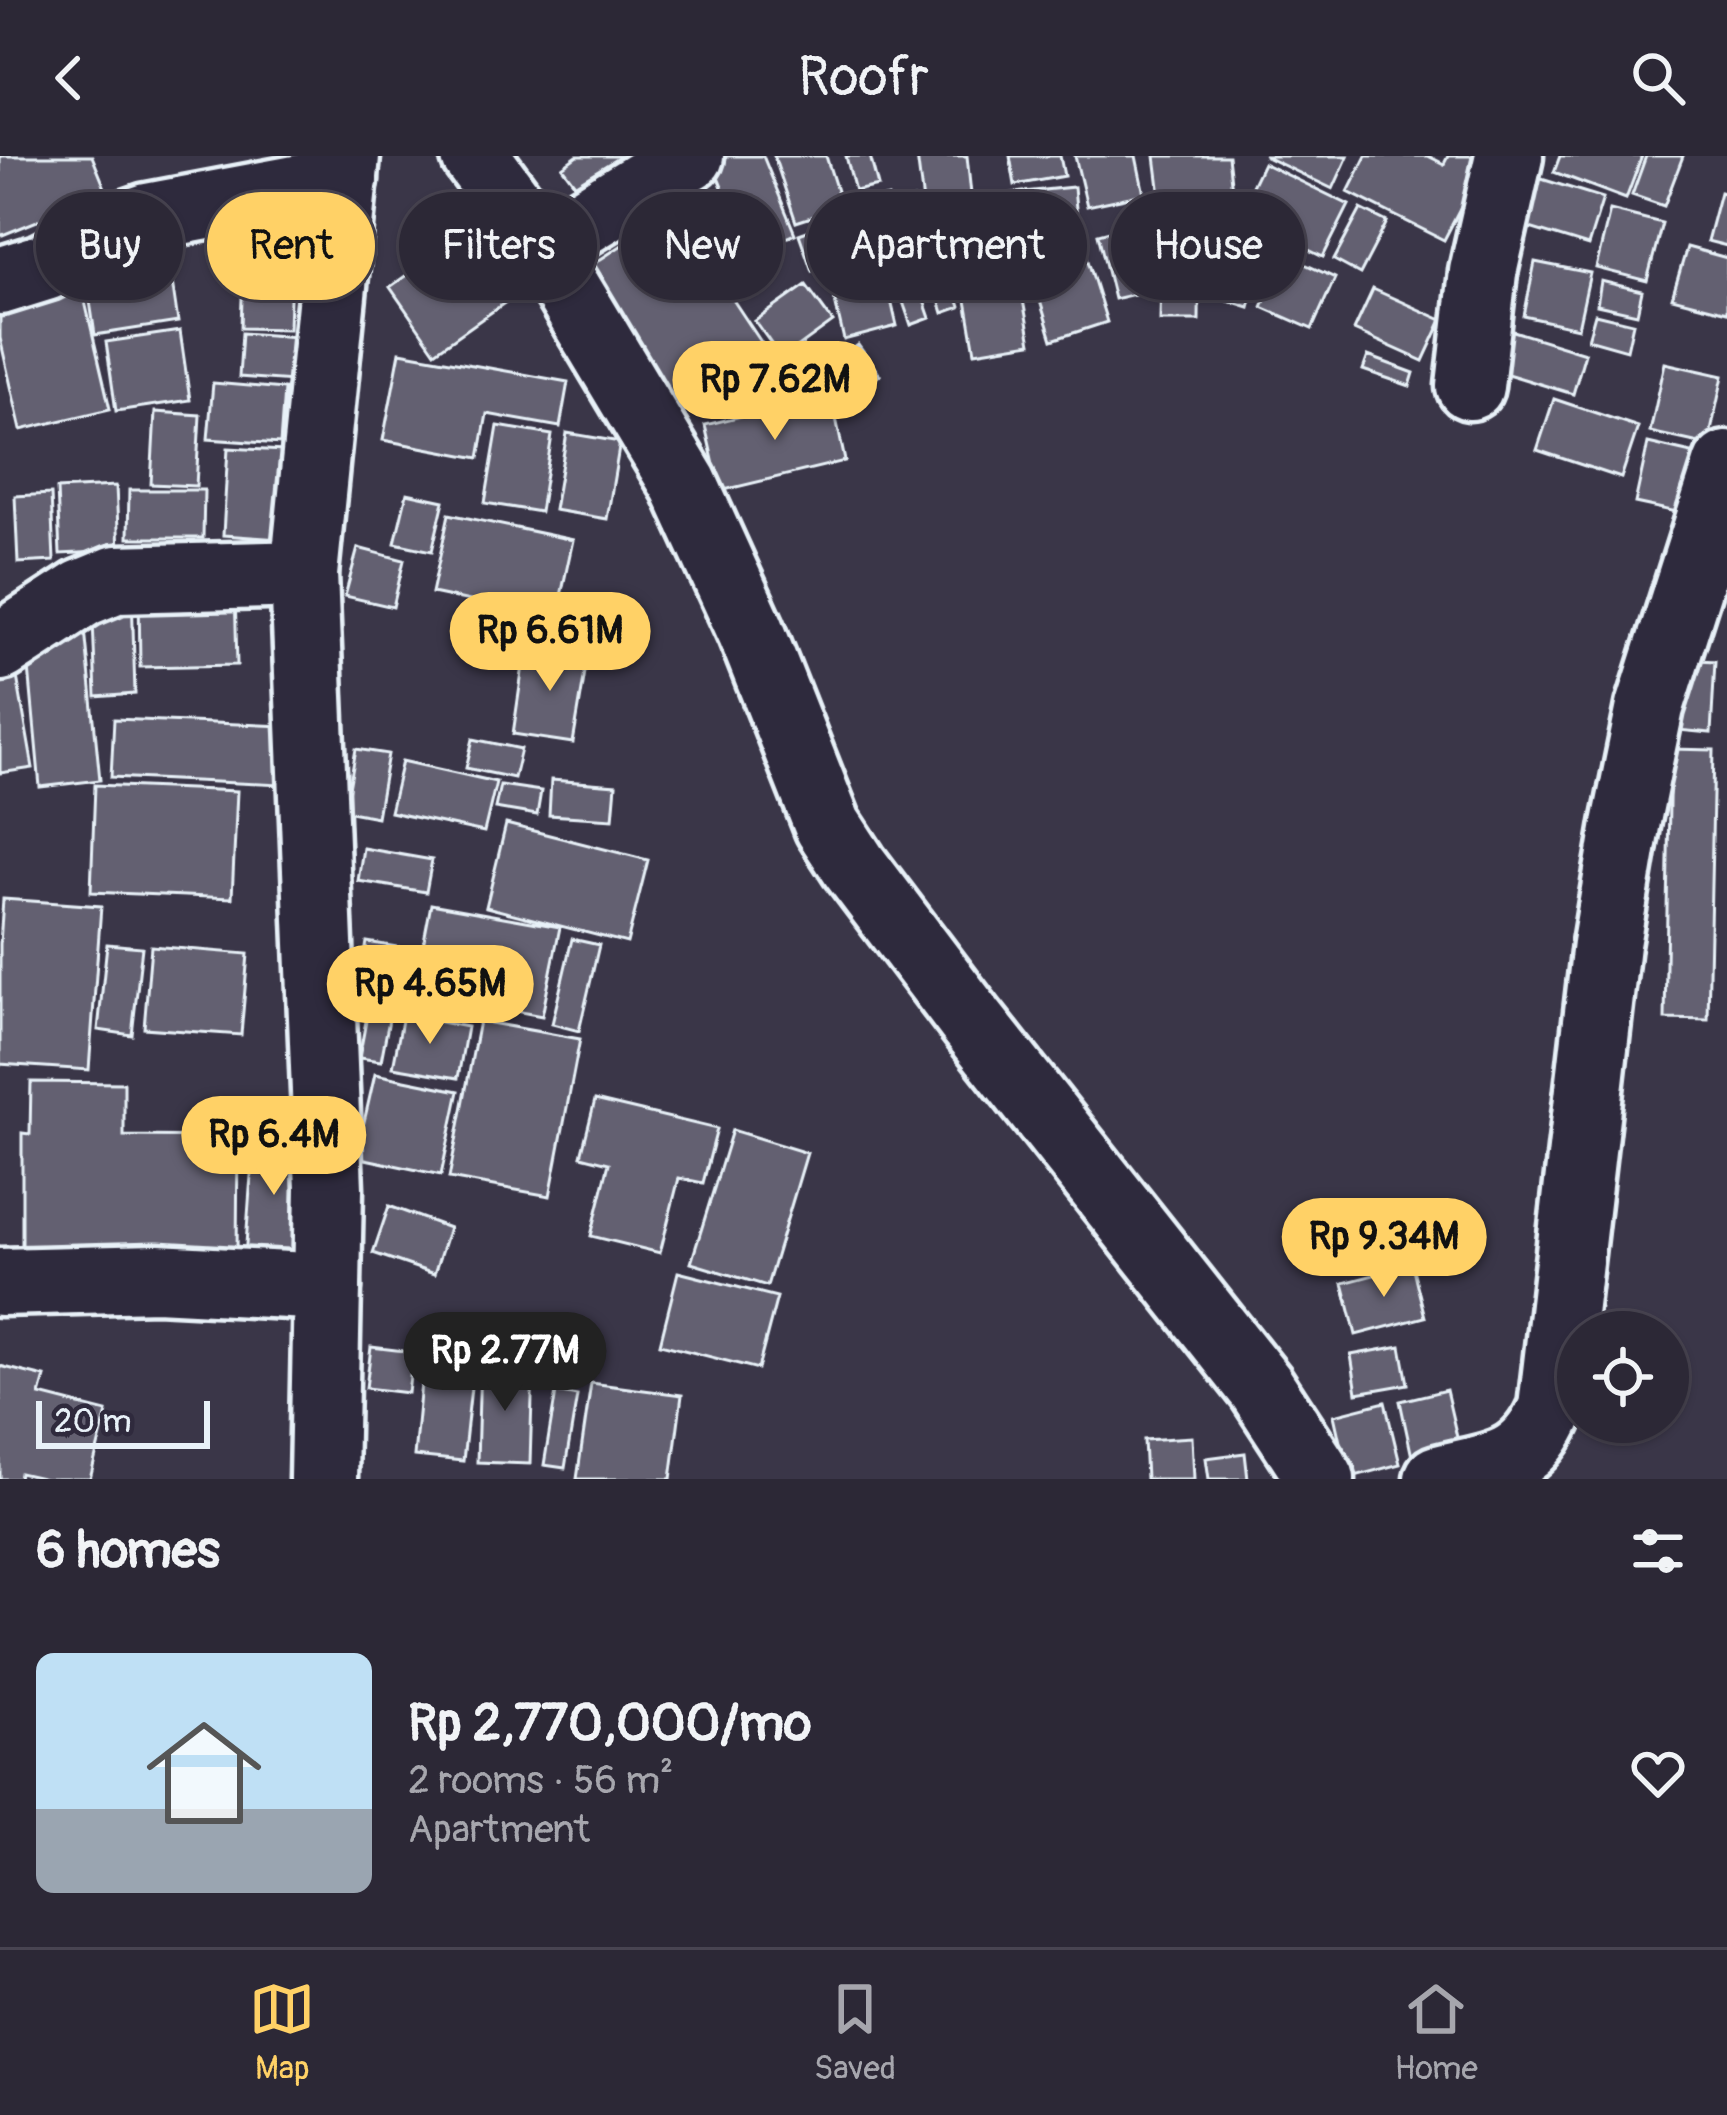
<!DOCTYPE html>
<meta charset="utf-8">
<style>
body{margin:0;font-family:Pangolin,sans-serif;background:#34303e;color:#f1f3f6;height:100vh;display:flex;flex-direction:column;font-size:45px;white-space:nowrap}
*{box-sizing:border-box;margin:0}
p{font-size:39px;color:#a6a6ad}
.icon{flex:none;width:66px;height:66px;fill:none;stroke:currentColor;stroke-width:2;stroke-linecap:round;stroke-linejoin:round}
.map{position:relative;height:1323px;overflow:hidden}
.drawer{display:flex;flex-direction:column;background:#2c2836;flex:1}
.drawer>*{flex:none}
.guide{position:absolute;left:36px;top:36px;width:1656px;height:108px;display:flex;gap:24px}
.controls{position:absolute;left:1557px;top:1155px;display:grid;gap:24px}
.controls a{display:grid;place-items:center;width:132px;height:132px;border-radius:50%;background:#2c2836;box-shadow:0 3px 9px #0004,0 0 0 3px #484451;font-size:60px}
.scale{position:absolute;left:36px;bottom:30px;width:174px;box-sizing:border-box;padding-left:12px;border:6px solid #e8f1f8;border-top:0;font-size:33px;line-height:42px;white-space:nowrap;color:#e8f1f8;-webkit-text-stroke:9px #2f2a3d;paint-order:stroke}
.price{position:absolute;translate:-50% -102px;padding:0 27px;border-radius:42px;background:#ffd166;color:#111;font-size:39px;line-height:78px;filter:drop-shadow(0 3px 6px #0008)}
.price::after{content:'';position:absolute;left:50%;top:72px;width:36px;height:27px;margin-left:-18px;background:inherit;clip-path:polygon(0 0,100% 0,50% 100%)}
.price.current{background:#222;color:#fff}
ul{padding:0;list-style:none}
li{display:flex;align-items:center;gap:36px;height:300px;padding:0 36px}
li+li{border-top:3px solid #484451}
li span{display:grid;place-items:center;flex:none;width:336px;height:240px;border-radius:18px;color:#555}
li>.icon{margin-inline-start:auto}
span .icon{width:144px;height:144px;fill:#fffc;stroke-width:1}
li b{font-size:51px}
h2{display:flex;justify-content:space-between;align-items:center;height:144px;padding:0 36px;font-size:51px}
.chip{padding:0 42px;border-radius:54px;background:#2c2836;box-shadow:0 3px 9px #0004,0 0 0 3px #484451;font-size:42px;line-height:108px}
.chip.current{background:#ffd166;color:#111}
header{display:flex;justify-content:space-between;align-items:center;height:156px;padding:0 36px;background:#2c2836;font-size:54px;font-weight:600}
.dock{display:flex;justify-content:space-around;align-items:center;height:168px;border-top:3px solid #484451;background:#2c2836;font-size:33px;color:#a6a6ad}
.dock a{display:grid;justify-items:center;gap:6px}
.dock .current{color:#ffd166}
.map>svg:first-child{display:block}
.building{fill:#636171;stroke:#e8f1f8;stroke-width:3}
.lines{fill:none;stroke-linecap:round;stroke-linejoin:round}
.minor-casing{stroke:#e8f1f8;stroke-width:75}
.primary-casing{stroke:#e8f1f8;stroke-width:75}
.minor{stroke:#2f2a3d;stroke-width:66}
.primary{stroke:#2f2a3d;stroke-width:66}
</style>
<header><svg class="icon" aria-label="back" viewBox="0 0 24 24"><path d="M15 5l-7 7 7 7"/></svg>Roofr<svg class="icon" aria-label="search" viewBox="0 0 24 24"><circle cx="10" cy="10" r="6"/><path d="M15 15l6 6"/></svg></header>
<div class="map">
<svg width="1727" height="1323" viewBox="0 0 1727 1323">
<rect width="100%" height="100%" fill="#3a3648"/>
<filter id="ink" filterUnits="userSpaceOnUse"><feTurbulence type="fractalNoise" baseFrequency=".00833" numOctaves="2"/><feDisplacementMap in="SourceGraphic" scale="24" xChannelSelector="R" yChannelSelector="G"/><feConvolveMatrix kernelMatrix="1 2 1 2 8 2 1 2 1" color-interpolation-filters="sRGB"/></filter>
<g filter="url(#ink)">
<path class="building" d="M 0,0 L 92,0 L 107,37 L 0,80 Z
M 577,0 L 652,0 L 589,47 L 562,11 Z
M 720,0 L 763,0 L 795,78 L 749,98 L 711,4 Z
M 774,0 L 826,0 L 842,51 L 796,66 Z
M 846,0 L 870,0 L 878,30 L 855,35 Z
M 917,0 L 967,0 L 972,48 L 924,54 Z
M 1010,0 L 1060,0 L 1064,20 L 1015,29 Z
M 1075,0 L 1136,0 L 1144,38 L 1087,50 Z
M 1155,0 L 1228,0 L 1234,52 L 1163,63 Z
M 1264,0 L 1348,0 L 1333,33 Z
M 1366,0 L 1428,0 L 1444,8 L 1448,0 L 1471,0 L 1484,7 L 1444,84 L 1348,36 Z
M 1560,0 L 1642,0 L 1626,43 L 1554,16 Z
M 1646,0 L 1683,0 L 1664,50 L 1632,39 Z
M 1263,7 L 1349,49 L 1323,101 L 1238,59 Z
M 1535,21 L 1603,42 L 1588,90 L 1520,69 Z
M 1074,31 L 1077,63 L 1008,71 L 1004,38 Z
M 1720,36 L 1727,38 L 1727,90 L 1707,85 Z
M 888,41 L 897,84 L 863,92 L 854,49 Z
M 915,43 L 919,71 L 902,74 L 898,46 Z
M 1361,53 L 1387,66 L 1360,118 L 1334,104 Z
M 245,54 L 293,54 L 289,173 L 241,172 Z
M 1610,54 L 1662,67 L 1647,125 L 1596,112 Z
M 674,55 L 769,198 L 680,258 L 584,114 Z
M 844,62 L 857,98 L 812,115 L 799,78 Z
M 484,63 L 530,129 L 435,196 L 390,131 Z
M 1140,67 L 1156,133 L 1114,143 L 1098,78 Z
M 1200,71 L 1199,164 L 1160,164 L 1162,72 Z
M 1230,75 L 1267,86 L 1249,151 L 1211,139 Z
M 1081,82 L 1107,166 L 1052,184 L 1026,99 Z
M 939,88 L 960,151 L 943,157 L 932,121 L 904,130 L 895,102 Z
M 167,91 L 178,166 L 95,179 L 84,105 Z
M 1687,91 L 1727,102 L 1727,156 L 1672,142 Z
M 1285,99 L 1335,122 L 1312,173 L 1262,151 Z
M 1015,101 L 1031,187 L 975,196 L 960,110 Z
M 882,106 L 897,170 L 844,184 L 829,119 Z
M 1535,106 L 1590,117 L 1578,172 L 1524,160 Z
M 80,124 L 110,253 L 21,274 L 0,182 L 0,142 Z
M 1601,125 L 1642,135 L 1637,158 L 1597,149 Z
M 806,129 L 833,166 L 782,203 L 755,165 Z
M 1373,133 L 1442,164 L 1423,205 L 1354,174 Z
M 922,139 L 930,162 L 911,169 L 903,146 Z
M 1595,158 L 1633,167 L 1627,194 L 1588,183 Z
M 1507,173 L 1585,197 L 1573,238 L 1494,214 Z
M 180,175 L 190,244 L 116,255 L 106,186 Z
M 242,177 L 297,181 L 293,225 L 239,221 Z
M 858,189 L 880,219 L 846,243 L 824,213 Z
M 400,196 L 568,226 L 560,271 L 487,258 L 479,302 L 383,284 Z
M 1368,200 L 1414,217 L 1410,230 L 1363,214 Z
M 1665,207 L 1723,220 L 1708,289 L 1650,276 Z
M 213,227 L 284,233 L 280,288 L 208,283 Z
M 831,238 L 845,305 L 720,335 L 705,269 Z
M 1554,243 L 1638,271 L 1621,322 L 1537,294 Z
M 155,256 L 200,259 L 196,330 L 151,328 Z
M 498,270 L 552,279 L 540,356 L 485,347 Z
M 567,277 L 620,286 L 607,363 L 554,354 Z
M 1648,287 L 1713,302 L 1700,361 L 1635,347 Z
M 228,292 L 284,295 L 280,383 L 223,379 Z
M 116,330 L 119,395 L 60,398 L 57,333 Z
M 129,334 L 204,334 L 203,382 L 128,382 Z
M 407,337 L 444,345 L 432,395 L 395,387 Z
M 51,338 L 54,405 L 18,407 L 15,340 Z
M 449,358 L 573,384 L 556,463 L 432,437 Z
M 358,392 L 404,404 L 393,451 L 345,440 Z
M 235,434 L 237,509 L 140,511 L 139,436 Z
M 132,436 L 135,538 L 96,541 L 92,438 Z
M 85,473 L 100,624 L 40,631 L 26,479 Z
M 526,489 L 588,498 L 573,587 L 513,578 Z
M 1681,503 L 1715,505 L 1711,577 L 1677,574 Z
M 15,509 L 33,612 L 0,617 L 0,512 Z
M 114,563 L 285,570 L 281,629 L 111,621 Z
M 473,583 L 521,593 L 514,622 L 466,612 Z
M 356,593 L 388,598 L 377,661 L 345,655 Z
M 1670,593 L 1714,594 L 1708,864 L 1665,863 Z
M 402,605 L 496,626 L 484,676 L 390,656 Z
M 551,624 L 616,629 L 613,663 L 549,659 Z
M 95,629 L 237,635 L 232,742 L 91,736 Z
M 500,629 L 541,635 L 537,659 L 495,652 Z
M 506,668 L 648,704 L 627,787 L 486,751 Z
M 363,692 L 432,704 L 426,736 L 358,725 Z
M 3,743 L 101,750 L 89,914 L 0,908 L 0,788 Z
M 431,748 L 560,771 L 542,860 L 494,851 L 497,832 L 418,816 Z
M 572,783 L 599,789 L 579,875 L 552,868 Z
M 367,786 L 409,793 L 402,835 L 360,828 Z
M 107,788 L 142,791 L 132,879 L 98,874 Z
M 151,790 L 248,798 L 241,879 L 144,872 Z
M 370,844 L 392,848 L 381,905 L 359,902 Z
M 403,859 L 467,871 L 458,922 L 393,911 Z
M 479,865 L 580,883 L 550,1040 L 449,1022 Z
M 375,918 L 459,935 L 441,1019 L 356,1001 Z
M 31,926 L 124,927 L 124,980 L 238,981 L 237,1101 L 22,1101 L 22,977 L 30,978 Z
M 595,944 L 717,973 L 703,1027 L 679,1022 L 660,1097 L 591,1080 L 609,1007 L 581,1000 Z
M 732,974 L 807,997 L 767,1130 L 691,1107 Z
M 254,978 L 303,982 L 293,1105 L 245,1102 Z
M 389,1050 L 449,1072 L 434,1118 L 373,1097 Z
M 1412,1109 L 1425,1161 L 1356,1179 L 1343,1127 Z
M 678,1116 L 777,1141 L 758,1213 L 660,1188 Z
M 1401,1190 L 1408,1228 L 1357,1237 L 1351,1199 Z
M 371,1191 L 413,1196 L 408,1237 L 366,1232 Z
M 480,1207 L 533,1209 L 530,1308 L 477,1306 Z
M 0,1210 L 45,1221 L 40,1239 L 107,1256 L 90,1323 L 46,1323 L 20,1317 L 19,1323 L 0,1323 Z
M 422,1217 L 472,1222 L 463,1305 L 414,1300 Z
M 591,1227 L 682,1239 L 671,1323 L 577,1323 Z
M 1446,1234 L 1459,1290 L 1412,1301 L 1400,1245 Z
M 556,1236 L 577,1240 L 565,1312 L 544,1309 Z
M 1385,1246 L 1400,1308 L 1348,1322 L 1334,1259 Z
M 1192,1281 L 1194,1323 L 1146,1323 L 1144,1284 Z
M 1245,1297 L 1248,1323 L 1209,1323 L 1206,1302 Z"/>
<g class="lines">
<g class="minor-casing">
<path id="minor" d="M 475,0 L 542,91 L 684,328 L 751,475 L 828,670 L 854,710 L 972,866 L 1261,1231 L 1321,1323
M 542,91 L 690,0
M 0,125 L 45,111 L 125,69 L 148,61 L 344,24
M 1470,230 L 1483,116 L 1509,0
M 0,491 L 83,437 L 117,423 L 304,418
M 0,1126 L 157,1122 L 327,1131
M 1438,1323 C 1493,1309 1528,1311 1552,1252 L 1606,788 L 1626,669 L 1650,551 L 1727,309"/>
</g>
<g class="primary-casing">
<path id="primary" d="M 323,1323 L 329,1033 L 304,418 L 346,0"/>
</g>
<use href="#minor" class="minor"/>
<use href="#primary" class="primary"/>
</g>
</g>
</svg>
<div class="controls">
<a><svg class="icon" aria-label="locate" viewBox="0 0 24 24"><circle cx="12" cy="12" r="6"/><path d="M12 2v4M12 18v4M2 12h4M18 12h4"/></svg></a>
</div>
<div class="scale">20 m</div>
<b class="price" style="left:775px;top:287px">Rp 7.62M</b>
<b class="price" style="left:550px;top:538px">Rp 6.61M</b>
<b class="price" style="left:430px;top:891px">Rp 4.65M</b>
<b class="price" style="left:274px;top:1042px">Rp 6.4M</b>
<b class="price" style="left:1384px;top:1144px">Rp 9.34M</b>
<b class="price current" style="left:505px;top:1258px">Rp 2.77M</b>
<div class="guide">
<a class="chip">Buy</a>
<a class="chip current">Rent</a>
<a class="chip">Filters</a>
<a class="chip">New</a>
<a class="chip">Apartment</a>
<a class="chip">House</a>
</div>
</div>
<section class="drawer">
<h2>6 homes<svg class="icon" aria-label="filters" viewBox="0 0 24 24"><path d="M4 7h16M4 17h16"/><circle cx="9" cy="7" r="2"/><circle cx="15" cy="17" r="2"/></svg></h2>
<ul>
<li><span style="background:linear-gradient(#bfe0f5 65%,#9aa5b1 0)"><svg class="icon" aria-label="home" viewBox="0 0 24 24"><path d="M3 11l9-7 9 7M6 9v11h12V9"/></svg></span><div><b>Rp 2,770,000/mo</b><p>2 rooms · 56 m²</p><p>Apartment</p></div><svg class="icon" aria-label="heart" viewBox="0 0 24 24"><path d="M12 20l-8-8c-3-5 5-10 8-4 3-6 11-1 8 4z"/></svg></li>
</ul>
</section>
<nav class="dock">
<a class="current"><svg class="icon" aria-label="map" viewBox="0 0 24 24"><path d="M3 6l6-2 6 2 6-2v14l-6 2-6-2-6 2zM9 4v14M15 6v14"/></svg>Map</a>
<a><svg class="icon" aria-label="saved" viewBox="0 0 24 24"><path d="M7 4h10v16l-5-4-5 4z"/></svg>Saved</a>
<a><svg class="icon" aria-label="home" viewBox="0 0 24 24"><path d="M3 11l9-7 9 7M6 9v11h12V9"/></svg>Home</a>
</nav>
